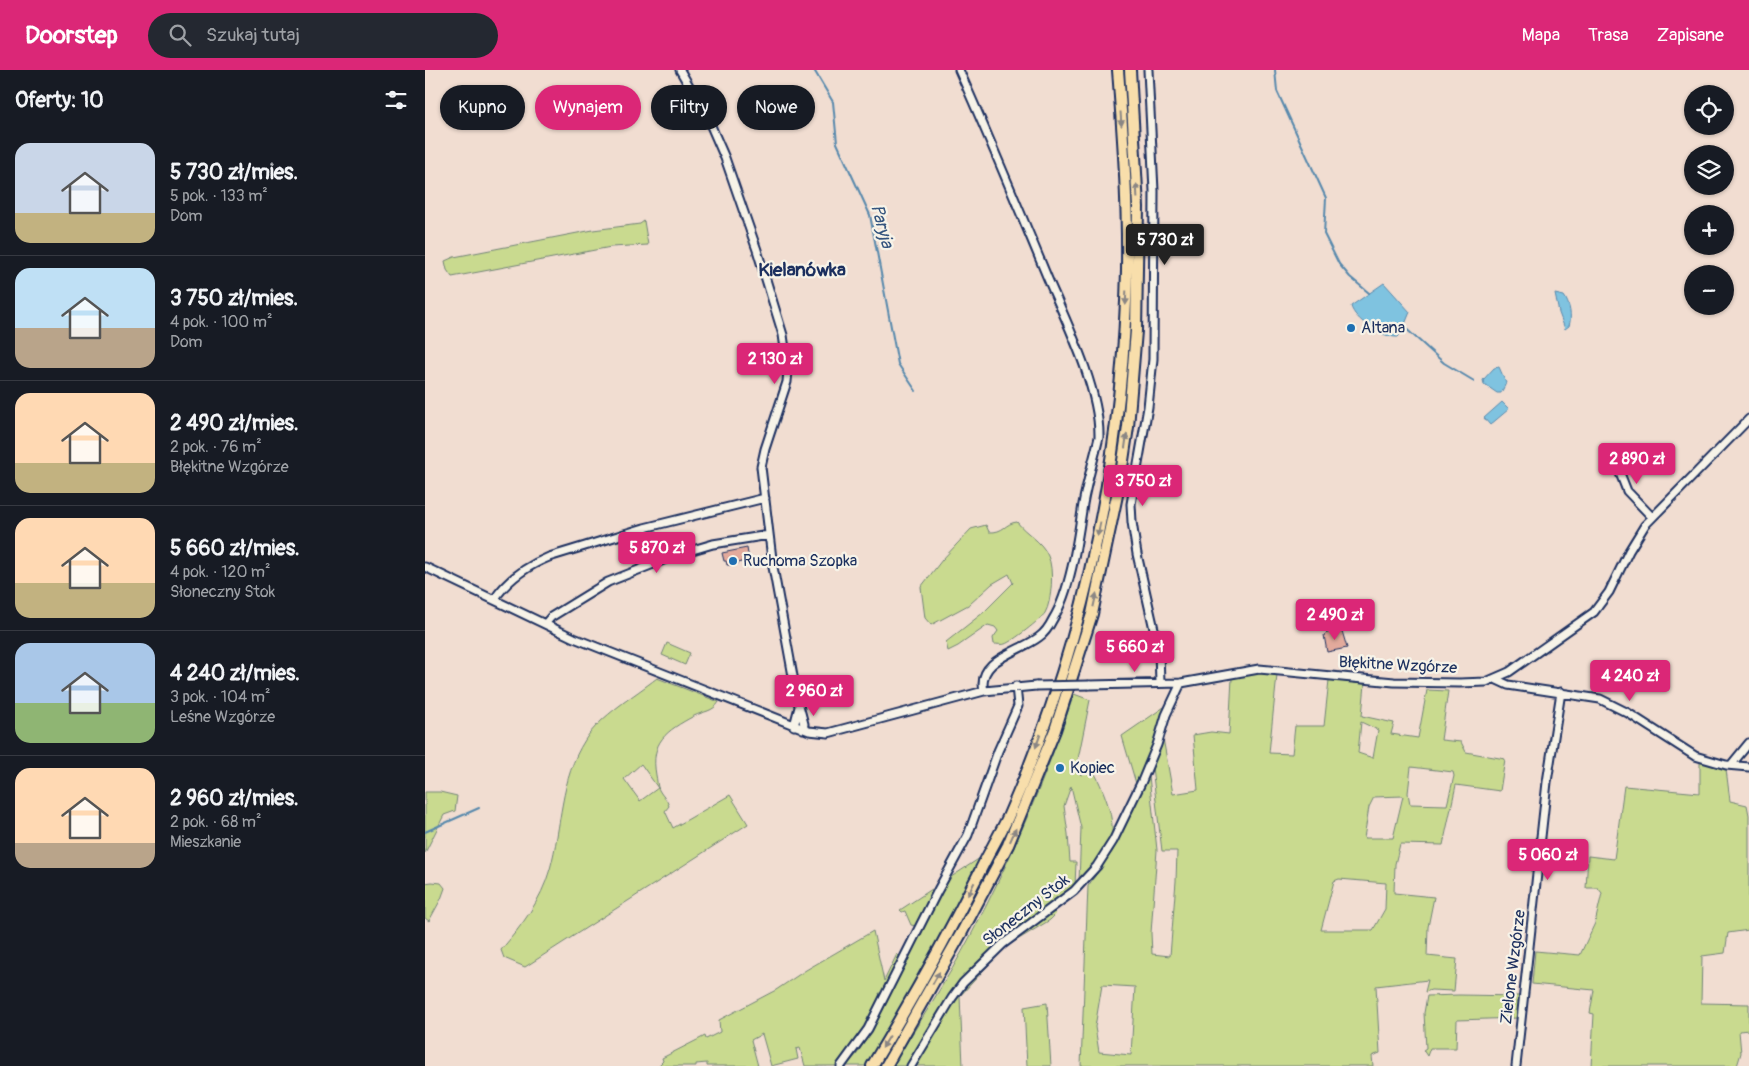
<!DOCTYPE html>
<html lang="pl">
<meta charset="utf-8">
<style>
body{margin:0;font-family:Pangolin,sans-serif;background:#242831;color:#f1f3f6;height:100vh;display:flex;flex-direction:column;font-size:19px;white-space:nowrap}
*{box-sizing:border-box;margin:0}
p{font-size:16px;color:#9ea1a6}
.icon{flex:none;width:28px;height:28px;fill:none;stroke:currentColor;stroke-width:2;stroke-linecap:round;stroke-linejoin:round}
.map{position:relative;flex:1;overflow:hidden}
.drawer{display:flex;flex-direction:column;background:#171b24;width:425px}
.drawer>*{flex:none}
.banner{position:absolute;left:15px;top:15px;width:475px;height:45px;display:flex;gap:10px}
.buttons{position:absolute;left:1259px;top:15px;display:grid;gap:10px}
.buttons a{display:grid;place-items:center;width:50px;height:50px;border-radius:50%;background:#171b24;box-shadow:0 1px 4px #0004;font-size:25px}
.price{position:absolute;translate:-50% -42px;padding:0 11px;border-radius:5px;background:#db2777;color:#fff;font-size:16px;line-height:32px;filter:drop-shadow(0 1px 2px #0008)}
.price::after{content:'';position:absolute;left:50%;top:30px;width:15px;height:11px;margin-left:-8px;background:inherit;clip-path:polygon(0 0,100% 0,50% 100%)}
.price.on{background:#222;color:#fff}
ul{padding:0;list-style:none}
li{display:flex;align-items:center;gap:15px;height:125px;padding:0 15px}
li+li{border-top:1px solid #363941}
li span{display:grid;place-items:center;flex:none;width:140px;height:100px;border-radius:15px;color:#555}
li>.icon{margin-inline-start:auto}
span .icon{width:60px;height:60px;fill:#fffc;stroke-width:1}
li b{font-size:21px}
h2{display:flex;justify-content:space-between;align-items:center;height:60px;padding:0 15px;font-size:21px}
.pill{padding:0 18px;border-radius:22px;background:#171b24;box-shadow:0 1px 4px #0004;font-size:18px;line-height:45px}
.pill.on{background:#db2777;color:#fff}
header{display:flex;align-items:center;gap:30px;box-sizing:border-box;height:70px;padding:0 25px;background:#db2777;color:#fff}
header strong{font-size:24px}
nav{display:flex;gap:28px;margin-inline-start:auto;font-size:18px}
.search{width:350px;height:45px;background:#242831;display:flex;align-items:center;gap:12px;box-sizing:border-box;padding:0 18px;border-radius:28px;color:#9ea1a6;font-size:19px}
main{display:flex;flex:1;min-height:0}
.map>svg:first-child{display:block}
.green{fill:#c9da8f;stroke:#728476;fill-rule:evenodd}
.water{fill:#7fc3e0;stroke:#5788ac}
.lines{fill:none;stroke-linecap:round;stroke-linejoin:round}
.stream{stroke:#5788ac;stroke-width:2}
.building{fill:#e2aa9c;stroke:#1b2f5e}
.minor-casing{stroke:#1b2f5e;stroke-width:11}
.highway-casing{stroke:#1b2f5e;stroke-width:14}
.minor{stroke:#f7f3e8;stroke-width:7}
.highway{stroke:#f8deab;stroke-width:10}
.minor-bridge-casing{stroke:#1b2f5e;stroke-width:11;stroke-linecap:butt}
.minor-bridge{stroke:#f7f3e8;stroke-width:7}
.oneway{fill:#8a8684}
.poi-dot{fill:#1f6fb2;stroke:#f7f3e8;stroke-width:2}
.labels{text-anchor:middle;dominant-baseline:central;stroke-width:4.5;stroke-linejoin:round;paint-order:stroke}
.poi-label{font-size:16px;fill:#1b2f5e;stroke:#f7f3e8;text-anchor:start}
.street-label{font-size:16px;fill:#1b2f5e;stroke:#f7f3e8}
.water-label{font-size:18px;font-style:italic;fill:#34547e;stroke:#f7f3e8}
.quarter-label{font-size:19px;font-weight:bold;fill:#1b2f5e;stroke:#f7f3e8}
</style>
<header>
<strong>Doorstep</strong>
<div class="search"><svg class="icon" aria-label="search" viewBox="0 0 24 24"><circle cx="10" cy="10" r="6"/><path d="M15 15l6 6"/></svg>Szukaj tutaj</div>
<nav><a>Mapa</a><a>Trasa</a><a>Zapisane</a></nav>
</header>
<main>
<section class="drawer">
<h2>Oferty: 10<svg class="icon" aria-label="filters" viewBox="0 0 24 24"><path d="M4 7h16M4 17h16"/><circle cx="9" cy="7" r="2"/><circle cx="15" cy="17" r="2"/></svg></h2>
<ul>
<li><span style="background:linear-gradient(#c9d6e8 70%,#c2b280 0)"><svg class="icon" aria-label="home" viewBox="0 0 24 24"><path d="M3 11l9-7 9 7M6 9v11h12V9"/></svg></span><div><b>5 730 zł/mies.</b><p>5 pok. · 133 m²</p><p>Dom</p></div></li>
<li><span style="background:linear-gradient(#bfe0f5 60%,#b9a48a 0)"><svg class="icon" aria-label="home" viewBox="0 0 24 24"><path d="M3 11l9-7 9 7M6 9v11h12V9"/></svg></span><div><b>3 750 zł/mies.</b><p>4 pok. · 100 m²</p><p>Dom</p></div></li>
<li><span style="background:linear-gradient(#ffd9b3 70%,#c2b280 0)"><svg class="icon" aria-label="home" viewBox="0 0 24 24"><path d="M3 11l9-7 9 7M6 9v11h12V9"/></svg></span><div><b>2 490 zł/mies.</b><p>2 pok. · 76 m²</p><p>Błękitne Wzgórze</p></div></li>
<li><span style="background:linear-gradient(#ffd9b3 65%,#c2b280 0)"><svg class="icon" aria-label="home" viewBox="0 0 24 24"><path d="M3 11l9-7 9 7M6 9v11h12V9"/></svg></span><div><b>5 660 zł/mies.</b><p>4 pok. · 120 m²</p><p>Słoneczny Stok</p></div></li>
<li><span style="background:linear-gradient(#a9c7e8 60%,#8fb573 0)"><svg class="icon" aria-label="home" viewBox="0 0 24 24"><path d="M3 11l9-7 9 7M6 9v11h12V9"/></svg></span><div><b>4 240 zł/mies.</b><p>3 pok. · 104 m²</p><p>Leśne Wzgórze</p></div></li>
<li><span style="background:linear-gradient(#ffd9b3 75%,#b9a48a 0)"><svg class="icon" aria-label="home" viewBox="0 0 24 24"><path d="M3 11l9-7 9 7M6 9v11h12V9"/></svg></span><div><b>2 960 zł/mies.</b><p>2 pok. · 68 m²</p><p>Mieszkanie</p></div></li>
</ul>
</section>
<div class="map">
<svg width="1324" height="996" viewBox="0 0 1324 996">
<rect width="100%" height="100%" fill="#f1ddd1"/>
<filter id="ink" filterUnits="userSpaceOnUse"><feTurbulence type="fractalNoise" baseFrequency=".02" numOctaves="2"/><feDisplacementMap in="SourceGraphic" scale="10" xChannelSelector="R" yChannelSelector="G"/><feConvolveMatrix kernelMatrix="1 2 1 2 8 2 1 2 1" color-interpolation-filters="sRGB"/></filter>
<g filter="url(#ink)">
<path class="green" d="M 219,151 L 223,175 L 186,177 L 27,207 L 22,200 L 20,191 L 29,187 L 168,160 L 215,154 Z
M 592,452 C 601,464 617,471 623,486 C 629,498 627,531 620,543 C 615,550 588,571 580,574 C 577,575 572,574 569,574 L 568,568 L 573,561 L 570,557 L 563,555 L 533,576 L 523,581 L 521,572 L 559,542 L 588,513 L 584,504 L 567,514 L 545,534 L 506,555 L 500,548 L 496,517 L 517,490 L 546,459 L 561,455 L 564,462 C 579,463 580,453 592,452 Z
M 242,573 L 265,583 L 260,595 L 237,585 Z
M 831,603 L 852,605 L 844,683 L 867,684 L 870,656 L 899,656 L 904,610 L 940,614 L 937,646 L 969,653 L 966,664 L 993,668 L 1002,620 L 1023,621 L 1016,670 L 1036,672 L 1041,682 L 1080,689 L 1075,721 L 1031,715 L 1018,775 L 975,774 L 970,794 L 969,823 L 1009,827 L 1003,857 L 1002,886 L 1032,889 L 1029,921 L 1006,920 L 1000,922 L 1003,910 L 951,916 L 955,983 L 947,986 L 948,996 L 656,996 L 663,816 L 687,782 L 724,706 L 732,780 L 726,863 L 727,884 L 745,886 L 751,811 L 752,781 L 737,781 L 727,697 L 738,668 L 748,724 L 773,720 L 768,665 L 786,662 L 804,664 L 807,608 ZM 936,652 L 953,660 L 948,688 L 933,683 ZM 986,697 L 1028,702 L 1029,706 L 1022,735 L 985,734 L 983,723 ZM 978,726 L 968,768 L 939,768 L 944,737 L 949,727 ZM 914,809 L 961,813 L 960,839 L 948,860 L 896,860 L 909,811 ZM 677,915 L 710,917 L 706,985 L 674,982 L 670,957 Z
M 232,608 L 294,632 C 288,642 279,641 269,646 C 241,661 225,672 231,705 C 232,709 232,716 234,720 C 237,726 242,729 244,736 L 240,741 L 248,758 L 305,725 L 323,754 L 100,897 L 79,888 L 76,880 C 97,855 116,831 125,799 C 137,756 135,709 160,670 C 175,646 209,626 232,608 ZM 216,694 L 233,718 L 215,731 L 199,709 Z
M 649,624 L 665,630 L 651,699 L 656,705 L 667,698 C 677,716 693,752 685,772 C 680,787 664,801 654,812 L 656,758 L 646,716 L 639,736 L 643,764 L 645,792 L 651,792 L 650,816 L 541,906 L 483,996 L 467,996 C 494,953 522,910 546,865 C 587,788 621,707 649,624 Z
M 742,635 L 712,717 L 697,666 Z
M 1275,691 L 1301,699 L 1305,731 L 1322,735 L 1324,745 L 1324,860 L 1303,863 L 1300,883 L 1277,886 L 1276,933 L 1324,934 L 1324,960 L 1314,961 L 1316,983 L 1312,996 L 1166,996 L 1169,944 L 1165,943 L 1169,920 L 1107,914 L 1110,881 L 1155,885 L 1170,853 L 1177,823 L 1173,818 L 1161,818 L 1163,786 L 1189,789 L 1199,716 L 1275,723 Z
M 0,722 L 15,722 L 32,726 L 30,741 L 19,745 L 0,783 Z
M 558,786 L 508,881 L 441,996 L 421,996 L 432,984 L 444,964 L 520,811 Z
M 7,812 L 16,813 L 20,818 L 16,829 L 4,851 L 0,848 L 0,813 Z
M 507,819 L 509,820 L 491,856 L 486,855 L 480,841 L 477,842 L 475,840 Z
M 628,841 L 631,844 L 625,850 L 579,878 L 535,926 L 538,996 L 490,996 C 502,978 510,958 522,940 C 548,898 588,868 628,841 Z
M 448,861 L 459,911 L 472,884 L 476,888 L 458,924 L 454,923 L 456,928 L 446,948 L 443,947 L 444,951 L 418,990 L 412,996 L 380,996 L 375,978 L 371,979 L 373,989 L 346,996 L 337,964 L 326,970 L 333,996 L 282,996 L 282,993 L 271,994 L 271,996 L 233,996 L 238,991 L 237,988 L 280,966 L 281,969 L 295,962 L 294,950 L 351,920 L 381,900 Z
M 1034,925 L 1095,926 L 1093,948 L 1032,950 L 1031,978 L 1005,978 L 1002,986 L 998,980 L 1001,978 L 999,943 L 1002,926 Z
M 622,933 L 626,996 L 602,996 L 599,937 Z"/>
<path class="water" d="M 959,213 L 985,242 L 978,259 L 973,267 C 958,268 929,250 926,236 Z
M 1130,224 L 1139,226 C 1145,234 1147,247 1144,256 L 1140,259 L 1134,243 Z
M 1074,297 L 1081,313 L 1076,323 L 1072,323 L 1059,314 L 1058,310 L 1069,298 Z
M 1077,332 L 1084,339 L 1065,355 L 1059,348 Z"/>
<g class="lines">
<path class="stream" d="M 389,0 L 408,32 L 412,73 L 445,145 L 473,294 L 491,321
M 850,0 L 852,21 L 901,128 L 899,164 L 914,194 L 925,207 L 944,223
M 978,256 L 1019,293 L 1049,311
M 0,762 L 54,738"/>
</g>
<path class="building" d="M 322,478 L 324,490 L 306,495 L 302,495 L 301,491 L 299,491 L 297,483 Z
M 911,559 L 914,561 L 917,561 L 922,578 L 902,582 L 899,565 L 904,562 L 903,560 Z"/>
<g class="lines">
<g class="minor-casing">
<path id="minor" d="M 255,0 L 283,49 L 300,88 L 332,180 L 358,265 L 363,300 L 362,312 L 340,379 L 336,397 L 348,497 L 372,628 L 379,654 L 378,659
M 534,0 C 565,69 594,139 623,209 C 642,253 675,320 674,367 C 669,389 662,411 658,434 C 653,467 646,520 628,549 C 625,555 620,563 614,567 C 595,582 551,589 559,621
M 723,0 L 729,121 L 728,289 L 723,337 L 706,434 L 707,452 L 712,484 L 734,581 L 735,613
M 1189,388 L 1202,421 L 1227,447
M 0,497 L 149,568 L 384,661 L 403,663 L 559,621 L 611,616
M 69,530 C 82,510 102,496 124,487 L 219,458 L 340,428
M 120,554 L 126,547 L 183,512 L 254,484 L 288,474 L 344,465
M 1070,609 L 1083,615 L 1175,629 L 1203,643 L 1270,686 L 1301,695 L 1324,697
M 664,615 L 756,613 L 834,599 L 969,612 L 1035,613 L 1061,612 L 1084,602 L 1169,542 L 1184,522 L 1204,481 L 1220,455 L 1324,349
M 369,656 L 374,637
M 1306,695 L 1324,673
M 416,996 L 443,959 L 513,820 L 543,765 L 573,681 L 593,636 L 591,616
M 486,996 L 527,928 L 538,913 L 578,874 L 649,821 L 672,796 L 688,771 L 717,711 L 732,675 L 741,645 L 756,613
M 1091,996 L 1122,712 L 1136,622"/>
</g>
<g class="highway-casing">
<path id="highway" d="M 447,996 C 485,933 521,869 554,803 C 563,784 574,766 583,747 C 659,574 698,388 702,200 C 703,133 698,66 693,0
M 461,996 L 537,862 L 583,775 L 630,660 L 667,544 L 695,411 L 703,357 L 711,261 L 713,137 L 705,0"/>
</g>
<use href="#minor" class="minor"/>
<use href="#highway" class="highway"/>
<g class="minor-bridge-casing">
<path id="minor-bridge" d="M 611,616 L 664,615"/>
</g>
<use href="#minor-bridge" class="minor-bridge"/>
</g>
<defs><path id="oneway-solid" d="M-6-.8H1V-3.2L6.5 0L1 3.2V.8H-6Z" transform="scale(1.25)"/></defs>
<g class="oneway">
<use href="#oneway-solid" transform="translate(696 49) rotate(86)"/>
<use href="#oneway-solid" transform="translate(712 121) rotate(-93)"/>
<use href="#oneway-solid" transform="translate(701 228) rotate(92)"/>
<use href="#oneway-solid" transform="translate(701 371) rotate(-82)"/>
<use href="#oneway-solid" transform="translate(674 459) rotate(102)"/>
<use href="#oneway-solid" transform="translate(670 530) rotate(-77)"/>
<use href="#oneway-solid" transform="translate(613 671) rotate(110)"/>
<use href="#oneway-solid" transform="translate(588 765) rotate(-66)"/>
<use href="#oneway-solid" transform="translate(546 819) rotate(117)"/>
<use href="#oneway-solid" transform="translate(511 908) rotate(-61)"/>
<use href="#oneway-solid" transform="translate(461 972) rotate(121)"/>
</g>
</g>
<g class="poi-dot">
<circle cx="926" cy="258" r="5"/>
<circle cx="308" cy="491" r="5"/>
<circle cx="635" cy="698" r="5"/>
</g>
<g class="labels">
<g class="poi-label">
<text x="936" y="258">Altana</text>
<text x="318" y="491">Ruchoma Szopka</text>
<text x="645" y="698">Kopiec</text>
</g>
<g class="street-label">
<text transform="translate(973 595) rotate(3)">Błękitne Wzgórze</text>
<text transform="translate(601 840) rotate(-38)">Słoneczny Stok</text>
<text transform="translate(1088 897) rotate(-83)">Zielone Wzgórze</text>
</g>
<g class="water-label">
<text transform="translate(457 156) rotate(75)">Paryja</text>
</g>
<g class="quarter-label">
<text x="377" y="200">Kielanówka</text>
</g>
</g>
</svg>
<div class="buttons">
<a><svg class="icon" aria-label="locate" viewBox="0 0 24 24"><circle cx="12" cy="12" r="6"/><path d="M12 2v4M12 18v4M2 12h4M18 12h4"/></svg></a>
<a><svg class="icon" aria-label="layers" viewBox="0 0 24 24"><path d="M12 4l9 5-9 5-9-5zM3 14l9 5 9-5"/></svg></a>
<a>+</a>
<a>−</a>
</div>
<b class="price on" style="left:740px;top:196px">5 730 zł</b>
<b class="price" style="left:350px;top:315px">2 130 zł</b>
<b class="price" style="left:1212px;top:415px">2 890 zł</b>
<b class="price" style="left:718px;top:437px">3 750 zł</b>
<b class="price" style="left:232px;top:504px">5 870 zł</b>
<b class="price" style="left:910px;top:571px">2 490 zł</b>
<b class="price" style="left:710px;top:603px">5 660 zł</b>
<b class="price" style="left:1205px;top:632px">4 240 zł</b>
<b class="price" style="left:389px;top:647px">2 960 zł</b>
<b class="price" style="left:1123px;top:811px">5 060 zł</b>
<div class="banner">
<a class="pill">Kupno</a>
<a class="pill on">Wynajem</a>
<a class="pill">Filtry</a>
<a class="pill">Nowe</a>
</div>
</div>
</main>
